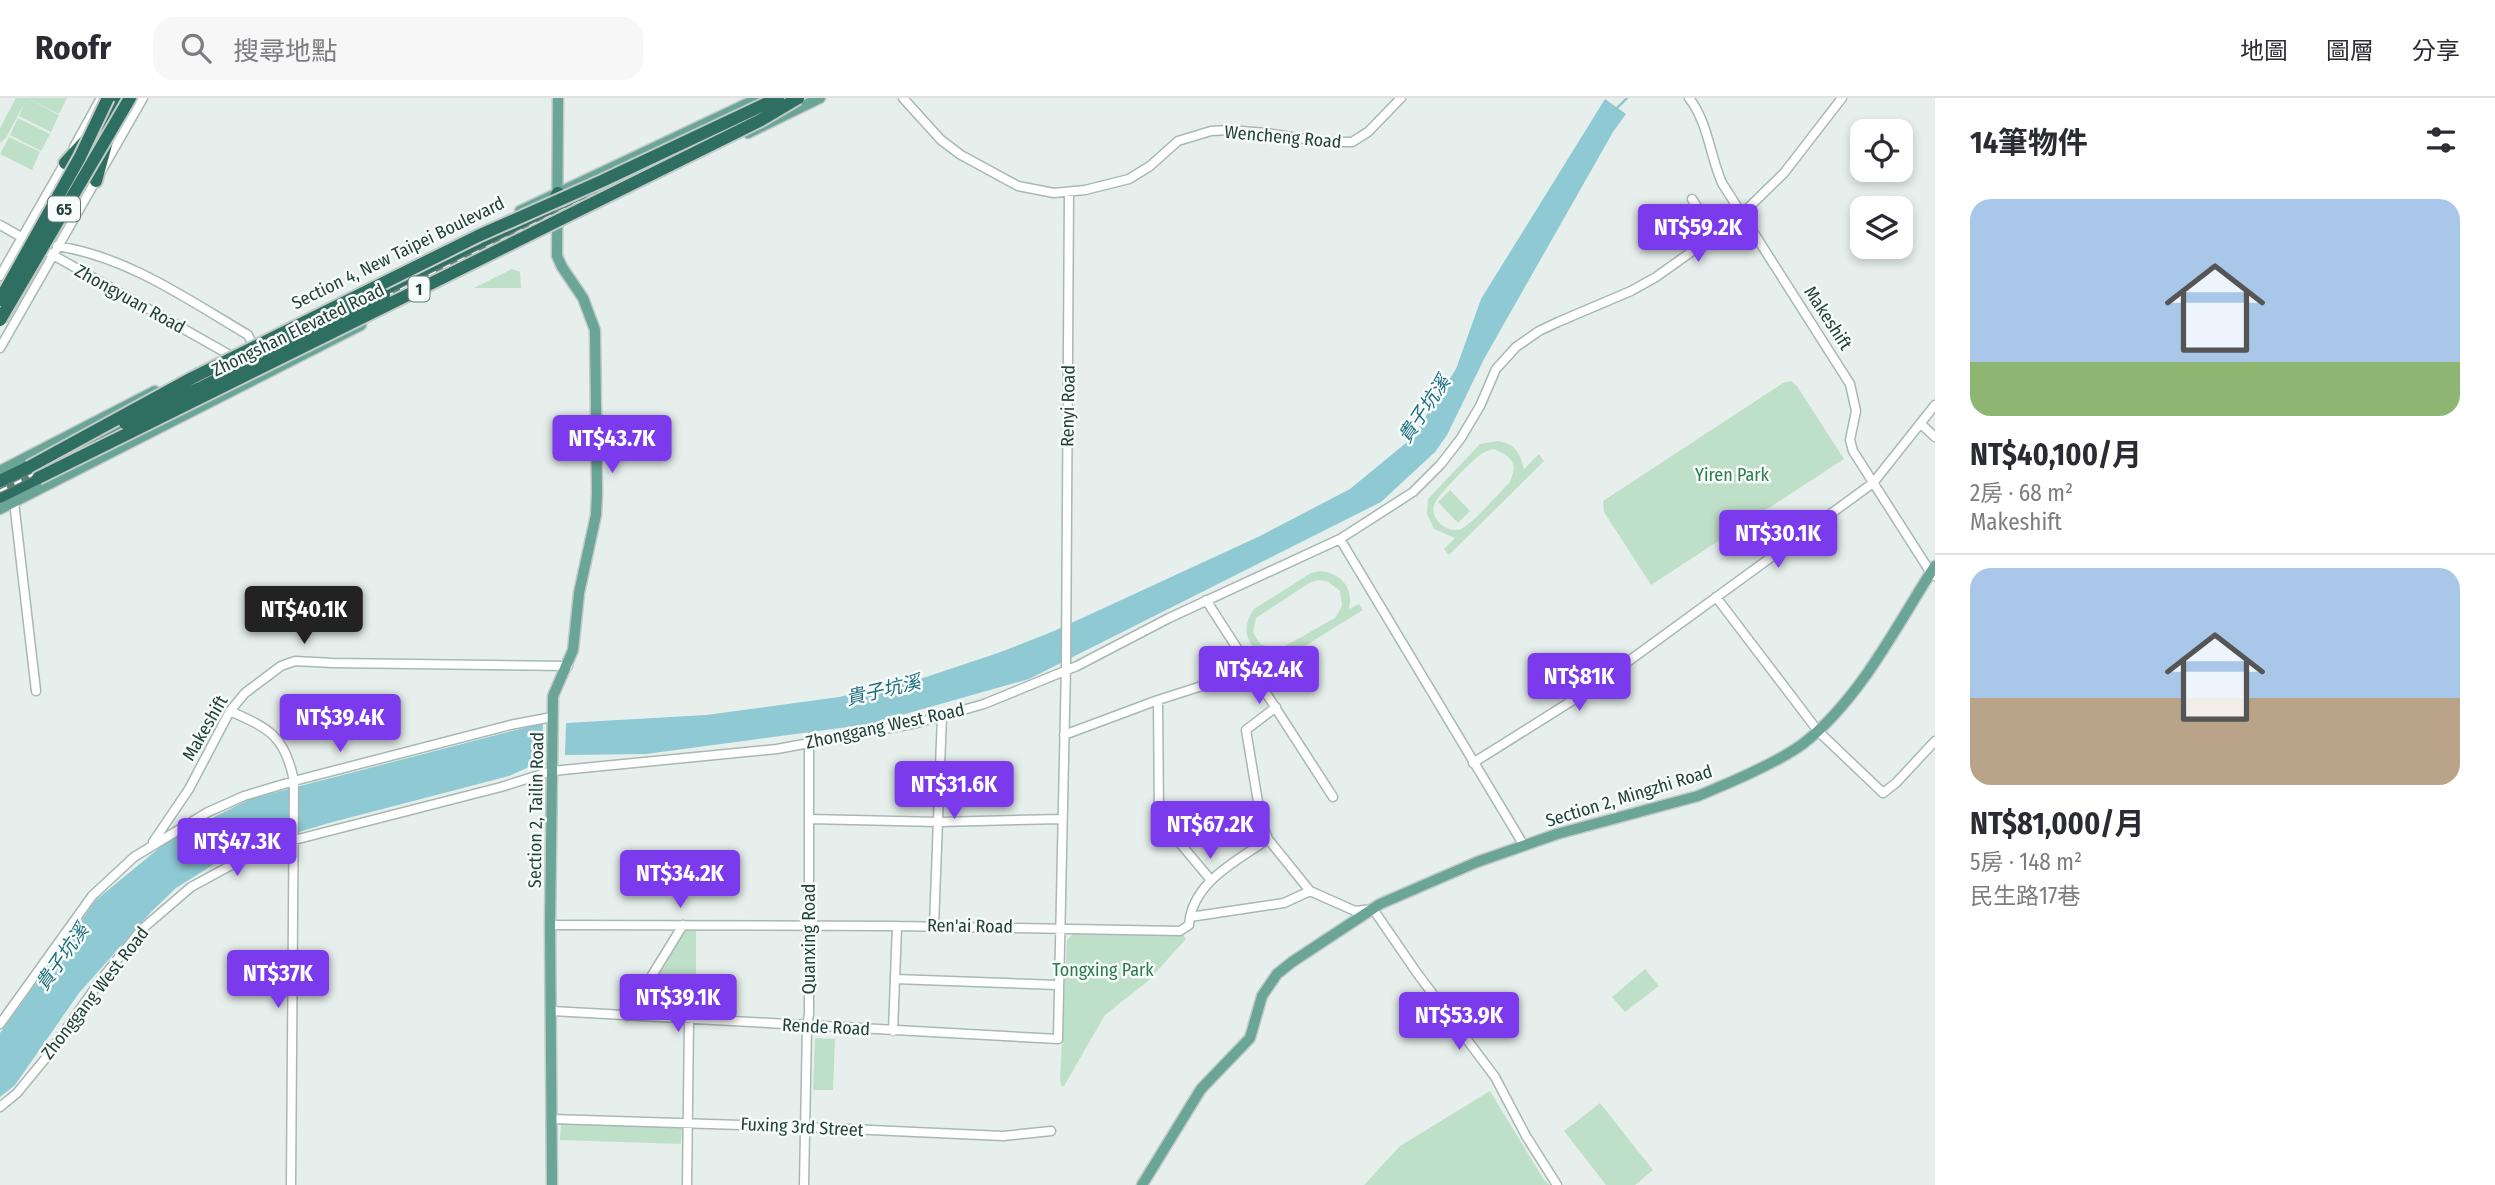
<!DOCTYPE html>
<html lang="zh-TW">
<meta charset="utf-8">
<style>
body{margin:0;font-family:"Fira Sans Condensed","Noto Sans TC",sans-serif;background:#f7f7f7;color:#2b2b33;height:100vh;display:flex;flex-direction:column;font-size:26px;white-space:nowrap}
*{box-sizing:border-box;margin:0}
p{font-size:23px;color:#7c7c81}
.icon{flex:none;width:38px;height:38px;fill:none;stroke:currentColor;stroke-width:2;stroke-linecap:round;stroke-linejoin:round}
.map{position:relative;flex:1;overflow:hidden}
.sheet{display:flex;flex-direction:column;background:#fff;width:560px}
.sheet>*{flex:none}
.tools{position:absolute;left:1850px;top:21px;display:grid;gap:14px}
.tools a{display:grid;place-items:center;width:63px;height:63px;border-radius:14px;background:#fff;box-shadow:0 4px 10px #0003;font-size:35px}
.price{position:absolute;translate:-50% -60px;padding:0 16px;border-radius:7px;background:#7c3aed;color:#fff;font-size:23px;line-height:46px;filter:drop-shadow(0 2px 4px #0008)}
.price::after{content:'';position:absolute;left:50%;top:42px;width:21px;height:16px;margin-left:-10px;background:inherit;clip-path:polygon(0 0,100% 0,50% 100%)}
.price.current{background:#222;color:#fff}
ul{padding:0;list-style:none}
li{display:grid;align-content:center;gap:14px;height:371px;padding:0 35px}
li+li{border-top:2px solid #e1e1e2}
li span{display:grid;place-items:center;height:217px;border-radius:21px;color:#555}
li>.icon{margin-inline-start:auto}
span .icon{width:126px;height:126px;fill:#fffc;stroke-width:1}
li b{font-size:30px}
h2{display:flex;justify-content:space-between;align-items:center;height:84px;padding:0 35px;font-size:30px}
header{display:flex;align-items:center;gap:42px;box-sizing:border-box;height:98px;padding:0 35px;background:#fff;border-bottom:2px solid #e1e1e2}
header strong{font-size:33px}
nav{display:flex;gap:38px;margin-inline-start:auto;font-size:24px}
.search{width:490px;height:63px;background:#f7f7f7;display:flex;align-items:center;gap:18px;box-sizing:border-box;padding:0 24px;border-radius:21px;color:#7c7c81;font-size:26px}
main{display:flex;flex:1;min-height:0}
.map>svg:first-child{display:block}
.green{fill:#bfe0c8;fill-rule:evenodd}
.water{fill:#8ec9d4}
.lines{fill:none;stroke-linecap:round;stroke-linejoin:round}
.stream{stroke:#8ec9d4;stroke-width:2.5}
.minor-casing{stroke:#a8b8b2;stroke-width:11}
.major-casing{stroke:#c2cac8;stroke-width:13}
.highway-casing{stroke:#c2cac8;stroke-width:16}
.minor{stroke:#fff;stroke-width:8}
.major{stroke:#6aa596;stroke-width:10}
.highway{stroke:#2f6f62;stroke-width:12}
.rail-casing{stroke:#5f7d75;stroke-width:5}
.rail{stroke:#f7fbf9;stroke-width:2.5;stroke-dasharray:8;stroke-linecap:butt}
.highway-bridge-casing{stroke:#c2cac8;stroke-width:16;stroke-linecap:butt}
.highway-bridge{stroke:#2f6f62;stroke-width:12}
.labels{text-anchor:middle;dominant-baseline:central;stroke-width:5;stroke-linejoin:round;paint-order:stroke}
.shield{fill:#f7fbf9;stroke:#637a73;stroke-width:2}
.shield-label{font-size:16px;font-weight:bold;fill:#24423a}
.street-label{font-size:18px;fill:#24423a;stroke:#f7fbf9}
.park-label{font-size:18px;fill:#2d7a4b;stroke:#f7fbf9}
.water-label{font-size:19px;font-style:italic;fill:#1c6f80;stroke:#f7fbf9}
</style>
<header>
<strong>Roofr</strong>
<div class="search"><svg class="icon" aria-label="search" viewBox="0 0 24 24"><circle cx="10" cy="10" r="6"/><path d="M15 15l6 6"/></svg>搜尋地點</div>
<nav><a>地圖</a><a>圖層</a><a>分享</a></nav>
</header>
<main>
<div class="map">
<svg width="1935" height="1087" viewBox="0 0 1935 1087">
<rect width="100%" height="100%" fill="#e6efeb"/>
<path class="green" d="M 16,0 L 67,0 L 59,16 L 27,0 L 59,17 L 51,34 L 19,18 L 25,4 L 6,40 L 0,45 L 0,30 Z
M 18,20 L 50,36 L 41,53 L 10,37 Z
M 9,39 L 40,54 L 32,72 L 0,56 Z
M 512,171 L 520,174 L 521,190 L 474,190 Z
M 1791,283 L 1797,288 L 1844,361 L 1651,487 L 1604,414 L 1603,403 L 1783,285 Z
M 1498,343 C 1516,346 1520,355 1524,371 L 1539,356 L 1544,363 L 1449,457 L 1444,451 L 1455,440 L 1434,431 L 1427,416 L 1428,401 L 1480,346 ZM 1493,351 C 1512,358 1519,366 1509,385 C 1499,395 1472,426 1461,431 C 1447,436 1430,421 1434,407 C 1436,399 1475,359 1483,355 C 1486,353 1490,352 1493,351 Z
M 1450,392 L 1470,413 L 1458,425 L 1438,404 Z
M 1320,473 C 1341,475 1354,490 1349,511 L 1359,506 L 1363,512 L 1266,572 L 1261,564 L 1269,559 C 1246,551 1240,530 1254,511 L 1311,475 ZM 1318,482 L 1327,483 L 1340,493 L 1342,508 L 1335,520 L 1278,552 L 1260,546 L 1253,534 L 1256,520 L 1311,484 Z
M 685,832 L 696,832 L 696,911 L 639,909 Z
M 1074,835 L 1182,836 L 1186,841 L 1148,883 L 1105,917 L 1064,988 L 1061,988 L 1060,981 L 1067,842 Z
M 1645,871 L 1659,888 L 1625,914 L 1612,899 Z
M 815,940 L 835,941 L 833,992 L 813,992 Z
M 1490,993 L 1544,1082 L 1550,1087 L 1364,1087 L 1400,1048 Z
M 1600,1005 L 1653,1072 L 1635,1087 L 1606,1087 L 1564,1033 Z
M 561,1025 L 682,1029 L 681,1046 L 560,1042 Z"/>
<path class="water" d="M 1605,1 L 1626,16 L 1613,34 L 1484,261 L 1447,337 L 1435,354 L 1381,404 L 1029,581 L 870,626 L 646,656 L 565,657 L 566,625 L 706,617 L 839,599 L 923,580 L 998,555 L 1054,533 L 1260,438 L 1350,391 L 1412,340 L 1456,271 L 1481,201 Z
M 543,625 L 542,663 L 509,678 L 329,725 L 235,753 L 176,790 L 151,814 L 79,895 L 15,987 L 0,999 L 0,935 L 96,802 L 169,742 L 250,701 Z"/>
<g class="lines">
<path class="stream" d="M 1617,10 L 1627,0"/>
<g class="minor-casing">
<path id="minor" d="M 903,0 L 941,42 L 961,57 L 1018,88 L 1054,95 L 1085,92 L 1129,81 L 1150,68 L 1178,43 L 1211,33 L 1229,32 L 1266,35 L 1324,44 L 1352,44 L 1368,34 L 1401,0
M 1689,0 C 1708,24 1710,58 1722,85 L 1850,286 L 1856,313 L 1850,342 L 1853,353 L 1931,475 L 1935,478
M 74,49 L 101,0
M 1692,101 L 1715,137
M 0,127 L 235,260
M 57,148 C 128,159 187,201 248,237 L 252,245
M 0,178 L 67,61
M 0,250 L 143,0
M 1921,326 L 1935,339
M 14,404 L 36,593
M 1340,441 L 1523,746
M 1716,499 L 1818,633 L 1883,695 L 1896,685 L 1935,643
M 1206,502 L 1333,699
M 1158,602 L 1159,720 L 1210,781
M 1276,609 L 1246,632 L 1261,722 L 1268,741 L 1310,793 L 1355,813 L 1373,811 L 1417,875 L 1495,979 L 1526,1038 L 1557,1087
M 230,613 C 270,631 285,638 294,683 L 291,1087
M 1064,637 L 1158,602 L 1252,572
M 1473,665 L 1589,592 L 1873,385 L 1935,307
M 809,721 L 939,724 L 1062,721
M 153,744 L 189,691 L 230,613 L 245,595 L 281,568 L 295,563 L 333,565 L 568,568
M 1190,819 L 1284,805 L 1310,793
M 550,827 L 897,828 L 1180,833 L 1189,827 C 1192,784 1237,763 1268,741
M 934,828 L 942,617
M 895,881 L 1058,887
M 552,913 L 1058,941 L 1066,567 L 1069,94
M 627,918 L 683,827
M 0,926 L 92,798 L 134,759 L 208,714 L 244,698 L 294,683 L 510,627 L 552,619
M 893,933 L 897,828
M 0,1009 L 17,995 L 45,961 L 100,883 L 141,832 L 191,789 L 263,750 L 501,689 L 552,673 L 777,651 L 917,625 L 984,606 L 1077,568 L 1169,520 L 1340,441 L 1413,394 L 1441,366 L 1461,340 L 1480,308 L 1496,271 L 1516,249 L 1539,233 L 1558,224 L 1631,193 L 1656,179 L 1715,137 L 1742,116 L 1784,75 L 1842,0
M 552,1021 L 805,1029 L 1003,1038 L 1051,1033
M 687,1087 L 689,922
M 804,1087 L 807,928 L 809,916 L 809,645 L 812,638"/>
</g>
<g class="major-casing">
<path id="major" d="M 748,35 L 820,0
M 520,113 L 759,0
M 0,373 L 155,293
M 0,391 L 130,324
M 0,411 L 361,227
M 552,1087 L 550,827 L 553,598 L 573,552 L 579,495 L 596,417 L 597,395 L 595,232 L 583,200 L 562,169 L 557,158 L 558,0
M 1142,1087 L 1201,991 L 1250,940 L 1262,898 L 1277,876 L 1292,864 L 1380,806 L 1477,764 L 1557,736 L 1698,698 C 1729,685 1779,664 1804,645 C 1861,600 1896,528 1935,468"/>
</g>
<g class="highway-casing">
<path id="highway" d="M 65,65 L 116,9 L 121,0
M 96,83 L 107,43
M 384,197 L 545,118 L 558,95
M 0,383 L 29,369
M 0,399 L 46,376"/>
</g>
<use href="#minor" class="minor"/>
<use href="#major" class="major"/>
<use href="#highway" class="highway"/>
<g class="rail-casing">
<path id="rail" d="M 0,393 L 406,189 L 792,0"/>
</g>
<use href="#rail" class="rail"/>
<g class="highway-bridge-casing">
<path id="highway-bridge" d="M 0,202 L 80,59 L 108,0
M 0,222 L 130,0
M 125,325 L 200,290 L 384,197
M 29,369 L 192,280 L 478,138 L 602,83 L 778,0
M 38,380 L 761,22 L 798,0"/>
</g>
<use href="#highway-bridge" class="highway-bridge"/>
</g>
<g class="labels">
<g class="shield">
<rect x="48" y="98.5" width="32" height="25" rx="5"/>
<rect x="408.5" y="178.5" width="21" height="25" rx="5"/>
</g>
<g class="shield-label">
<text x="64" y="111">65</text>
<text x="419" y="191">1</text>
</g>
<g class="street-label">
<text transform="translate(1283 39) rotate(5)">Wencheng Road</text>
<text transform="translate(398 155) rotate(-26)">Section 4, New Taipei Boulevard</text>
<text transform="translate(130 201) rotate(29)">Zhongyuan Road</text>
<text transform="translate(1828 220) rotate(57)">Makeshift</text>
<text transform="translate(298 232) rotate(-26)">Zhongshan Elevated Road</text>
<text transform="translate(1068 308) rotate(-89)">Renyi Road</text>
<text transform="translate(885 628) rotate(-12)">Zhonggang West Road</text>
<text transform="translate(205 630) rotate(-60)">Makeshift</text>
<text transform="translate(1629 698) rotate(-17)">Section 2, Mingzhi Road</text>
<text transform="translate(536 712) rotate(-89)">Section 2, Tailin Road</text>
<text transform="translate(970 828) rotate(1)">Ren'ai Road</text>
<text transform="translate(809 841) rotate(-90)">Quanxing Road</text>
<text transform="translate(95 895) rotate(-52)">Zhonggang West Road</text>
<text transform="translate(826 929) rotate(3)">Rende Road</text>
<text transform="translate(802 1029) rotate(3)">Fuxing 3rd Street</text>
</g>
<g class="park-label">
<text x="1732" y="377">Yiren Park</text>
<text x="1103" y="872">Tongxing Park</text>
</g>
<g class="water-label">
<text transform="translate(1424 311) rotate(-56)">貴子坑溪</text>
<text transform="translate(883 592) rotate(-13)">貴子坑溪</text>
<text transform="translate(62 859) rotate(-55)">貴子坑溪</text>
</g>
</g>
</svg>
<div class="tools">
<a><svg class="icon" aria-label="locate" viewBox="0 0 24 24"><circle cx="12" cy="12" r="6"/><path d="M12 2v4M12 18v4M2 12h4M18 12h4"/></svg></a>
<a><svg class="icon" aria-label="layers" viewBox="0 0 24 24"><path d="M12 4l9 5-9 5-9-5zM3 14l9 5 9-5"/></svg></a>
</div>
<b class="price" style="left:1698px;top:166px">NT$59.2K</b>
<b class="price" style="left:612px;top:377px">NT$43.7K</b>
<b class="price" style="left:1778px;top:472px">NT$30.1K</b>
<b class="price current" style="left:304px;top:548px">NT$40.1K</b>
<b class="price" style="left:1259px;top:608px">NT$42.4K</b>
<b class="price" style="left:1579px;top:615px">NT$81K</b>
<b class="price" style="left:340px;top:656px">NT$39.4K</b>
<b class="price" style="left:954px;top:723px">NT$31.6K</b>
<b class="price" style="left:1210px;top:763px">NT$67.2K</b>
<b class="price" style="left:237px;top:780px">NT$47.3K</b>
<b class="price" style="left:680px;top:812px">NT$34.2K</b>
<b class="price" style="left:278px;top:912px">NT$37K</b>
<b class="price" style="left:678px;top:936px">NT$39.1K</b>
<b class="price" style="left:1459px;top:954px">NT$53.9K</b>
</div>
<section class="sheet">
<h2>14筆物件<svg class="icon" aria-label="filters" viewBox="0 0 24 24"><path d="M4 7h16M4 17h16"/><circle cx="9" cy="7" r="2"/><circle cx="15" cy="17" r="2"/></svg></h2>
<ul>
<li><span style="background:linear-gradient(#a9c7e8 75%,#8fb573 0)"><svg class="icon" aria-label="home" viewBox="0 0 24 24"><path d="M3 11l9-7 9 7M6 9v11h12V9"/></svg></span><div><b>NT$40,100/月</b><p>2房 · 68 m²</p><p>Makeshift</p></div></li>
<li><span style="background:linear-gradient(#a9c7e8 60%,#b9a48a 0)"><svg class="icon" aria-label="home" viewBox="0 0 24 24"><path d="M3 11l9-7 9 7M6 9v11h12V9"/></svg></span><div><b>NT$81,000/月</b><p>5房 · 148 m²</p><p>民生路17巷</p></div></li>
</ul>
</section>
</main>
